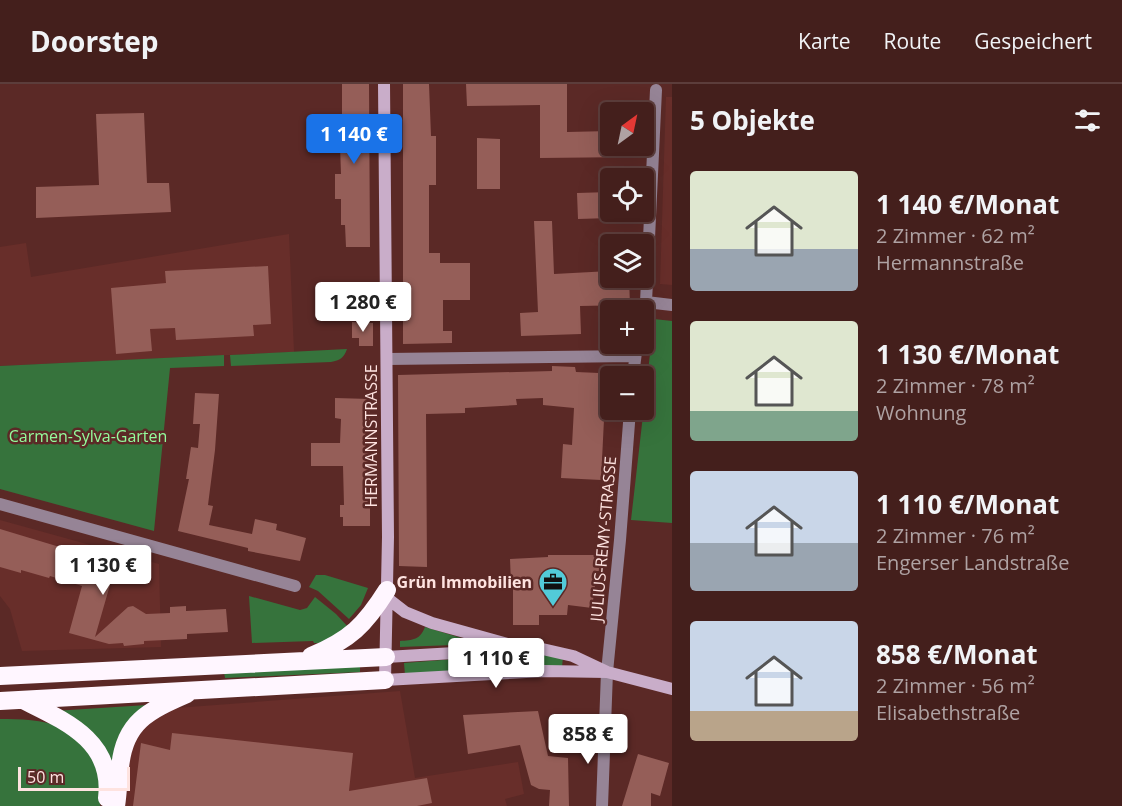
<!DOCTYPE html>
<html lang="de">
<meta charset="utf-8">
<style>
body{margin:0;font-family:"Open Sans",sans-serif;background:#4b2725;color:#f1f3f6;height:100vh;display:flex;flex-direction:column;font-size:22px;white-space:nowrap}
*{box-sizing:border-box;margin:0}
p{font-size:20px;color:#afa2a3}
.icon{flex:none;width:33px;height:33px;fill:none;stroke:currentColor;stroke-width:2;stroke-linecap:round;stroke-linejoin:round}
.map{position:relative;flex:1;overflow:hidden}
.details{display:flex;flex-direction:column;background:#441f1c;width:450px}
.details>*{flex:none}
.needle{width:39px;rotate:33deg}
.fabs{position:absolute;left:600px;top:18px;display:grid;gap:12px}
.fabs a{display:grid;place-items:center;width:54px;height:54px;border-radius:6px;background:#441f1c;box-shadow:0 6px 24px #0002,0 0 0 2px #5c3d3b;font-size:30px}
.scale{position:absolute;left:18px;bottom:15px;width:112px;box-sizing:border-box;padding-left:6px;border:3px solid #fee3e0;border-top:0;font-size:16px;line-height:21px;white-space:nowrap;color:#fee3e0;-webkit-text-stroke:4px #5b2926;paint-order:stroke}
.price{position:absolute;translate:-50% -51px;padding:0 14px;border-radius:6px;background:#fff;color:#222;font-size:20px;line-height:39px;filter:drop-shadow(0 2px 3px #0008)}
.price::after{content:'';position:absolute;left:50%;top:36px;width:18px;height:14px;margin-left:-9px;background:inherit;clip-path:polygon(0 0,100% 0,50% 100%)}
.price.selected{background:#1a73e8;color:#fff}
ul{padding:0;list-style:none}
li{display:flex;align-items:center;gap:18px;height:150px;padding:0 18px}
li span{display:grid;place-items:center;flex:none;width:168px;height:120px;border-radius:6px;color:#555}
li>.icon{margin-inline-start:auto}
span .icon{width:72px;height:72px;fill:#fffc;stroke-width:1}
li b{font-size:26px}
h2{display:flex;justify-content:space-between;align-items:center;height:72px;padding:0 18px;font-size:26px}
header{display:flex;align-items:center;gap:36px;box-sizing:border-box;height:84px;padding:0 30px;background:#441f1c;border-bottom:2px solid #5c3d3b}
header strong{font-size:28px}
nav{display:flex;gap:33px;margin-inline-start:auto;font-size:21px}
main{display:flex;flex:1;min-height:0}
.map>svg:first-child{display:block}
.built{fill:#682e2a}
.green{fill:#36733c}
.building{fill:#955e58}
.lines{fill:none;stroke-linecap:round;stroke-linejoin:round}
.street{stroke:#968496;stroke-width:12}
.secondary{stroke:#c9adc9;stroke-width:12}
.highway{stroke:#fff6ff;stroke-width:18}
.labels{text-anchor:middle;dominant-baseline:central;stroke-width:5;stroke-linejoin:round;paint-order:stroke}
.park-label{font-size:16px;fill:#94fc9c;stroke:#5b2926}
.street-label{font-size:16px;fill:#fee3e0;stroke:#5b2926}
.poi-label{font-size:16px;font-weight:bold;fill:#fee3e0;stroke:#5b2926;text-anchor:end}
</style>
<header>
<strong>Doorstep</strong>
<nav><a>Karte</a><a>Route</a><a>Gespeichert</a></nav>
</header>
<main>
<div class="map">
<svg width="672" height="722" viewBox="0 0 672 722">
<rect width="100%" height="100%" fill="#5b2926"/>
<path class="built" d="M 666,13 L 672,13 L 672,201 L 660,200 Z
M 289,150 L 294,268 L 0,282 L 0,163 L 26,159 L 31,193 Z
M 0,436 L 159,480 L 161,563 L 22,567 L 10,525 L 0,512 Z
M 400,607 L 415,694 L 518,678 L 524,710 L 505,715 L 507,722 L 122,722 L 130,672 L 136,654 L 144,643 L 155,633 L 176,624 Z"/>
<path class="green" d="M 654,235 L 672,237 L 672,439 L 631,436 Z
M 347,265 C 344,274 340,276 331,278 L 231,282 L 230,271 Z
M 224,271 L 224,282 L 170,284 L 154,447 L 0,405 L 0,282 Z
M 316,491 L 325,491 L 368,504 L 361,521 L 349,535 L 318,507 L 309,503 Z
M 249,512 L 300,526 L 307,524 L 315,513 L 336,530 L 350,545 L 323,559 L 314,559 L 313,557 L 252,559 Z
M 425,543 L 481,560 L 400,563 L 400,557 C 413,556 420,556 425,543 Z
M 521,570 L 544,570 L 563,573 L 562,583 L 405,591 L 404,579 Z
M 360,581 L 360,588 L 225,594 L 224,588 Z
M 147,621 C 126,636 114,651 114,678 L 109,678 L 54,627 Z
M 0,635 C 19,635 44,635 60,644 C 89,662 107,688 100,722 L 0,722 Z"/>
<path class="building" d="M 342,0 L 369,0 L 370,163 L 346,163 L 345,141 L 341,141 L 341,115 L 335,115 L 335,90 L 341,90 L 340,61 L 335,61 L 336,34 L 342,34 Z
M 403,0 L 429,0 L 431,52 L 436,52 L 436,101 L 429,101 L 429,169 L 440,169 L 440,179 L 470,179 L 470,216 L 443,216 L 443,247 L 452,247 L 452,259 L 403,260 Z
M 466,0 L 567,0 L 567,48 L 610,47 L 610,62 L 634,62 L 634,73 L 540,74 L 540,21 L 467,22 Z
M 144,29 L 147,99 L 169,99 L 171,128 L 36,134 L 36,103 L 99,101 L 96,30 Z
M 477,54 L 500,55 L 500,105 L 477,105 Z
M 610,108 L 610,134 L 578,135 L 577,109 Z
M 534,137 L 552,137 L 554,190 L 610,187 L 610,194 L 629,194 L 630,221 L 580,222 L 581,250 L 521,252 L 520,229 L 538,228 Z
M 268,182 L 271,240 L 253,241 L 254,252 L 176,256 L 175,244 L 150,245 L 152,267 L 116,270 L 111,204 L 166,199 L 165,187 Z
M 352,238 L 373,239 L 373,262 L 359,262 L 359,254 L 352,254 Z
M 552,282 L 575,283 L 576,288 L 599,289 L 598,295 L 606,295 L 601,396 L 561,394 L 563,360 L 572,361 L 574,324 L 543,321 L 543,314 L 516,315 L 517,321 L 465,324 L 465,329 L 426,330 L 427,483 L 399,482 L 398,291 L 552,287 Z
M 195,309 L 219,310 L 215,366 L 208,421 L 213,422 L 209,441 L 252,450 L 255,435 L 277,440 L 276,446 L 306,454 L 300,477 L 248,467 L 248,464 L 178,447 L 189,395 L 186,395 L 191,363 L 198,364 L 200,340 L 193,340 Z
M 335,314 L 370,315 L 370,442 L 343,442 L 343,433 L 340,433 L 340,421 L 344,421 L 343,382 L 311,382 L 311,359 L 340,359 L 341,335 L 335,334 Z
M 0,445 L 116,480 L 95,553 L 128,523 L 133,522 L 146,530 L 170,529 L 170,523 L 186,522 L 186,527 L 226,525 L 228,548 L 187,550 L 187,555 L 144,557 L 144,560 L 124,562 L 123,559 L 109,560 L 69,549 L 82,502 L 50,492 L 49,494 L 21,486 L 21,489 L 0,483 Z
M 548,471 L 600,471 L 600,487 L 597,487 L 592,524 L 568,521 L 567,531 L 539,531 L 539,541 L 513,541 L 513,500 L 511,500 L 510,475 L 548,473 Z
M 538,627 L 548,672 L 568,674 L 569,722 L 549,722 L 550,706 L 539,705 L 531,701 L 520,661 L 468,670 L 463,631 Z
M 172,649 L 353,669 L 349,707 L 427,694 L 432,719 L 417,722 L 133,722 L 141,659 L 170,666 Z
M 638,670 L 669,679 L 660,712 L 651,709 L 651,722 L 622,722 Z"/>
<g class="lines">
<path class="street" d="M 646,218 L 672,221
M 644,231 L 646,218 L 656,6
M 387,275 L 634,272
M 633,292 L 637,260
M 0,420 L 295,502
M 602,722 L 607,588 L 620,456 L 630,326"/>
<path class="secondary" d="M 384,0 L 388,453 L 385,596 L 544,587 L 607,588
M 387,514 L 405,528 L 432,539 L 515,562
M 386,573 L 538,564 L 573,572 L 607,588 L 672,605"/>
<path class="highway" d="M 311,572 C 350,556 365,541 387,506
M 0,592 L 386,573
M 23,616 C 65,637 114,657 107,714
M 0,617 L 385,596
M 116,722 C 118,710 118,697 120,684 C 124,638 148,627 187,610"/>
</g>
<defs>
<g id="office-pin" transform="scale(1.5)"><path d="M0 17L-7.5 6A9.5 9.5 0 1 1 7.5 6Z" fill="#52cbd9" stroke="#5b2926"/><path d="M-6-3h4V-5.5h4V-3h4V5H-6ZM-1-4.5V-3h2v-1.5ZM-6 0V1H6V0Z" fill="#111"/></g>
</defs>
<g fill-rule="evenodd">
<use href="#office-pin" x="553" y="498"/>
</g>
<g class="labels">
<g class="park-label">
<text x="88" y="352">Carmen-Sylva-Garten</text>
</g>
<g class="street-label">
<text transform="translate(371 352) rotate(-90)">HERMANNSTRASSE</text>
<text transform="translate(603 455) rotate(-85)">JULIUS-REMY-STRASSE</text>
</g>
<g class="poi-label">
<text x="532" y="498">Grün Immobilien</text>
</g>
</g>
</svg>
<div class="fabs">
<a><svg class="needle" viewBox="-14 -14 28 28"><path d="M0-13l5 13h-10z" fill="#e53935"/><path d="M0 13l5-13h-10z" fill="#afa2a3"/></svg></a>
<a><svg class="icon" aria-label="locate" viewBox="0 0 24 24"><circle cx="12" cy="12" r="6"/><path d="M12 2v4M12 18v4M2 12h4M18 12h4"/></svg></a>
<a><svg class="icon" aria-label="layers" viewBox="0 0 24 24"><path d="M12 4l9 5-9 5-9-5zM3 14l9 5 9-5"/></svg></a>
<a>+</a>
<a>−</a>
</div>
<div class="scale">50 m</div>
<b class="price selected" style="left:354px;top:81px">1 140 €</b>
<b class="price" style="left:363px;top:249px">1 280 €</b>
<b class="price" style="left:103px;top:512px">1 130 €</b>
<b class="price" style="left:496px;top:605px">1 110 €</b>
<b class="price" style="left:588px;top:681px">858 €</b>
</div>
<section class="details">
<h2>5 Objekte<svg class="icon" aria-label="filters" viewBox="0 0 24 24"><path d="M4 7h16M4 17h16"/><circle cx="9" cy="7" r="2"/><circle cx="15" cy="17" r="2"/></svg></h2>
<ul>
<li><span style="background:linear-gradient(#dfe7d0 65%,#9aa5b1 0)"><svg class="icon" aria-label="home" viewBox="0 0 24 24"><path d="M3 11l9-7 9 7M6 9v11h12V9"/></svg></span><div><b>1 140 €/Monat</b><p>2 Zimmer · 62 m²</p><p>Hermannstraße</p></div></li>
<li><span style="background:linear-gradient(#dfe7d0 75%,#7fa58c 0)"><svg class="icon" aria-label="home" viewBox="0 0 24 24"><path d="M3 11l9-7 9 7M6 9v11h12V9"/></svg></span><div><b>1 130 €/Monat</b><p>2 Zimmer · 78 m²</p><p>Wohnung</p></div></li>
<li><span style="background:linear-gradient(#c9d6e8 60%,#9aa5b1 0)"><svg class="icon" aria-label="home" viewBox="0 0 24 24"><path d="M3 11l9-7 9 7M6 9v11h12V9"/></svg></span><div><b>1 110 €/Monat</b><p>2 Zimmer · 76 m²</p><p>Engerser Landstraße</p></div></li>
<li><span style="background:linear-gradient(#c9d6e8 75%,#b9a48a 0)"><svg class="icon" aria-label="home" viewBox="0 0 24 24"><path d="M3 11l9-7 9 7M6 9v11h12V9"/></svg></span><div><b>858 €/Monat</b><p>2 Zimmer · 56 m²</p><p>Elisabethstraße</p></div></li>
</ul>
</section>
</main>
